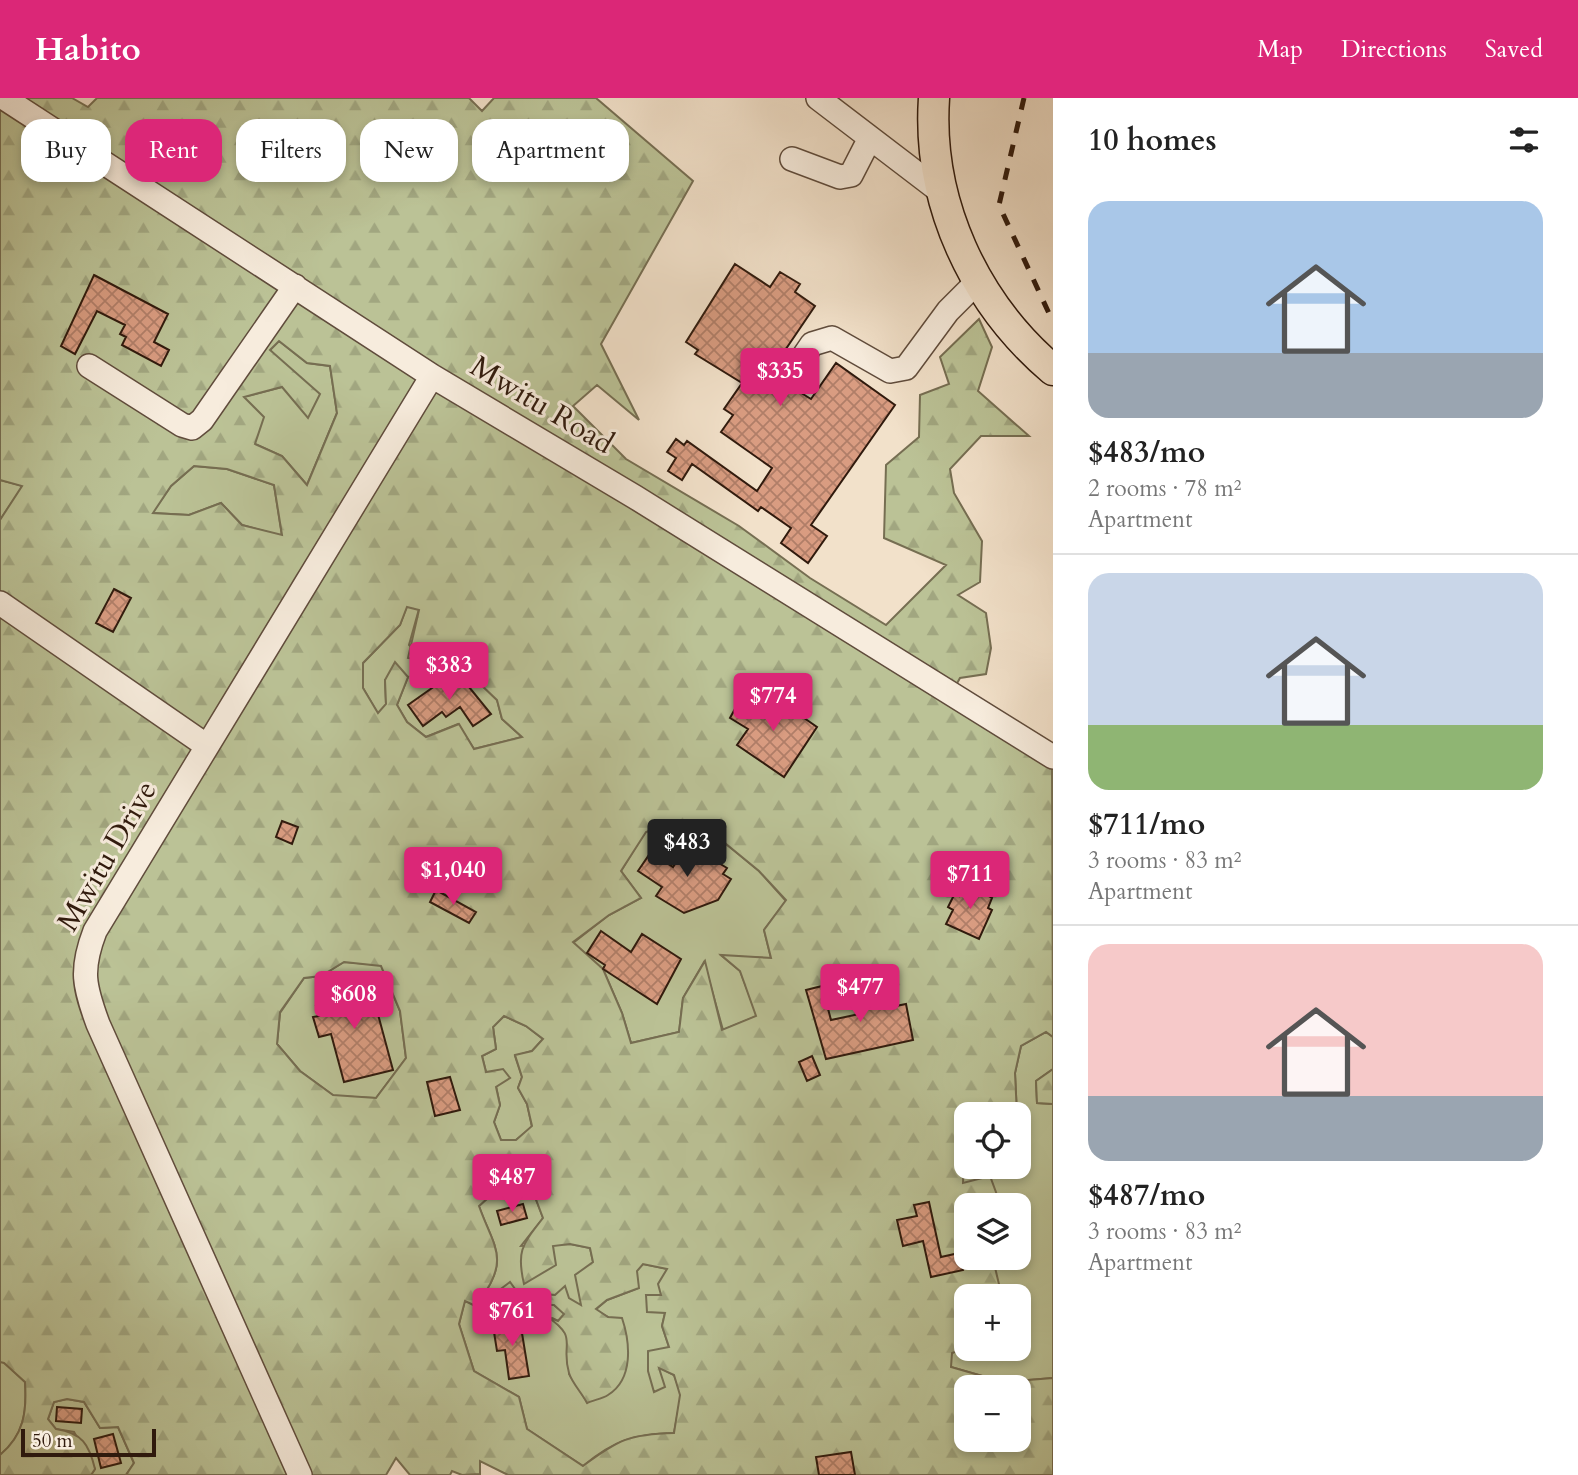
<!DOCTYPE html>
<meta charset="utf-8">
<style>
body{margin:0;font-family:Cardo,serif;background:#f2f2f2;color:#222;height:100vh;display:flex;flex-direction:column;font-size:26px;white-space:nowrap}
*{box-sizing:border-box;margin:0}
p{font-size:23px;color:#767676}
.icon{flex:none;width:38px;height:38px;fill:none;stroke:currentColor;stroke-width:2;stroke-linecap:round;stroke-linejoin:round}
.map{position:relative;flex:1;overflow:hidden}
.drawer{display:flex;flex-direction:column;background:#fff;width:525px}
.drawer>*{flex:none}
.hud{position:absolute;left:21px;top:21px;width:665px;height:63px;display:flex;gap:14px}
.controls{position:absolute;left:954px;top:1004px;display:grid;gap:14px}
.controls a{display:grid;place-items:center;width:77px;height:77px;border-radius:14px;background:#fff;box-shadow:0 4px 10px #0003;font-size:35px}
.scale{position:absolute;left:21px;bottom:18px;width:135px;box-sizing:border-box;padding-left:7px;border:4px solid #301a0d;border-top:0;font-size:19px;line-height:24px;white-space:nowrap;color:#301a0d;-webkit-text-stroke:5px #f7ecdd;paint-order:stroke}
.price{position:absolute;translate:-50% -60px;padding:0 16px;border-radius:7px;background:#db2777;color:#fff;font-size:23px;line-height:46px;filter:drop-shadow(0 2px 4px #0008)}
.price::after{content:'';position:absolute;left:50%;top:42px;width:21px;height:16px;margin-left:-10px;background:inherit;clip-path:polygon(0 0,100% 0,50% 100%)}
.price.active{background:#222;color:#fff}
ul{padding:0;list-style:none}
li{display:grid;align-content:center;gap:14px;height:371px;padding:0 35px}
li+li{border-top:2px solid #e0e0e0}
li span{display:grid;place-items:center;height:217px;border-radius:21px;color:#555}
li>.icon{margin-inline-start:auto}
span .icon{width:126px;height:126px;fill:#fffc;stroke-width:1}
li b{font-size:30px}
h2{display:flex;justify-content:space-between;align-items:center;height:84px;padding:0 35px;font-size:30px}
.chip{padding:0 24px;border-radius:21px;background:#fff;box-shadow:0 4px 10px #0003;font-size:24px;line-height:63px}
.chip.active{background:#db2777;color:#fff}
header{display:flex;align-items:center;gap:42px;box-sizing:border-box;height:98px;padding:0 35px;background:#db2777;color:#fff}
header strong{font-size:33px}
nav{display:flex;gap:38px;margin-inline-start:auto;font-size:24px}
main{display:flex;flex:1;min-height:0}
.map>svg:first-child{display:block}
.green{fill:#bbc296;stroke:#766e52;stroke-width:2}
.forest{fill:url(#forest-firs);stroke:#766e52;stroke-width:2;fill-rule:evenodd}
.building{fill:url(#building-cross-hatch);stroke:#301a0d;stroke-width:2}
.lines{fill:none;stroke-linecap:round;stroke-linejoin:round}
.minor-casing{stroke:#604c3c;stroke-width:26}
.major-casing{stroke:#301a0d;stroke-width:33}
.minor{stroke:#f7ecdd;stroke-width:23}
.major{stroke:#f2e1ca;stroke-width:30}
.rail{stroke:#301a0d;stroke-width:5;stroke-dasharray:12 12;stroke-linecap:butt}
.labels{text-anchor:middle;dominant-baseline:central;stroke-width:6;stroke-linejoin:round;paint-order:stroke}
.street-label{font-size:30px;fill:#301a0d;stroke:#f7ecdd}
</style>
<header>
<strong>Habito</strong>
<nav><a>Map</a><a>Directions</a><a>Saved</a></nav>
</header>
<main>
<div class="map">
<svg width="1053" height="1377" viewBox="0 0 1053 1377">
<defs>
<pattern id="forest-firs" width="22" height="20" patternUnits="userSpaceOnUse" patternTransform="scale(1.75)"><rect width="22" height="20" fill="#bbc296"/><path d="M5 1l3.5 6h-7zM16 11l3.5 6h-7z" fill="#a1a680"/></pattern>
<pattern id="building-cross-hatch" width="8" height="8" patternUnits="userSpaceOnUse" patternTransform="scale(1.75)"><rect width="8" height="8" fill="#d99c81"/><path d="M0 0l8 8M0 8l8-8" fill="none" stroke="#b07e68"/></pattern>
</defs>
<rect width="100%" height="100%" fill="#f2e1ca"/>
<filter id="stains"><feTurbulence type="fractalNoise" baseFrequency=".00286" numOctaves="4"/><feColorMatrix values="0 0 0 0 .2 0 0 0 0 .09 0 0 0 0 .02 0 0 0 .5 -.17"/></filter>
<radialGradient id="worn" r=".72"><stop offset=".6" stop-color="#630" stop-opacity="0"/><stop offset="1" stop-color="#630" stop-opacity=".3"/></radialGradient>
<path class="green" d="M 279,243 L 307,265 L 330,268 L 337,315 L 307,387 L 282,358 L 255,346 L 243,299 L 282,289 L 280,263 L 270,252 Z
M 194,368 L 227,371 L 274,387 L 282,438 L 242,427 L 221,405 L 189,417 L 152,415 L 171,388 Z
M 0,382 L 23,388 L 0,422 Z
M 407,508 L 419,511 L 409,547 L 429,566 L 446,566 L 474,580 L 497,602 L 502,621 L 522,639 L 474,651 L 458,626 L 426,639 L 407,624 L 397,607 L 408,579 L 385,582 L 386,607 L 378,616 L 363,590 L 363,565 L 400,527 Z
M 670,725 L 709,732 L 759,773 L 786,803 L 764,832 L 771,860 L 722,858 L 740,873 L 757,918 L 723,932 L 704,864 L 683,900 L 679,934 L 631,945 L 622,915 L 603,871 L 573,845 L 609,817 L 641,800 L 621,773 L 645,734 Z
M 344,864 L 381,867 L 400,913 L 406,960 L 376,1000 L 334,998 L 300,973 L 277,946 L 280,915 L 304,880 L 321,878 Z
M 504,918 L 526,928 L 543,941 L 532,953 L 515,958 L 522,979 L 518,990 L 527,1006 L 532,1029 L 516,1042 L 501,1042 L 494,1024 L 500,1007 L 496,988 L 509,980 L 486,974 L 482,958 L 496,951 L 493,929 Z
M 1046,934 L 1053,939 L 1053,971 L 1036,983 L 1037,1005 L 1053,1006 L 1053,1280 L 1003,1284 L 951,1269 L 951,1255 L 966,1250 L 1018,1251 L 1018,1199 L 1002,1199 L 991,1160 L 1018,1160 L 1018,1108 L 992,1108 L 997,1097 L 963,1086 L 963,1073 L 966,1068 L 1018,1069 L 1019,1055 L 1025,1050 L 1017,1017 L 1015,975 L 1021,948 Z
M 501,1088 L 532,1091 L 543,1120 L 521,1148 L 570,1146 L 590,1150 L 593,1164 L 582,1208 L 556,1197 L 518,1195 L 519,1206 L 554,1207 L 565,1216 L 558,1223 L 552,1220 L 569,1239 L 569,1276 L 587,1304 L 608,1219 L 595,1212 L 607,1202 L 638,1190 L 636,1173 L 643,1166 L 668,1171 L 662,1197 L 647,1197 L 665,1215 L 662,1228 L 669,1249 L 659,1269 L 674,1277 L 681,1297 L 674,1335 C 634,1336 614,1342 583,1368 L 527,1331 L 519,1299 L 474,1273 L 459,1226 L 465,1202 L 487,1214 L 482,1199 C 510,1160 493,1148 479,1108 Z
M 0,1264 L 4,1264 L 25,1284 C 27,1314 24,1337 0,1357 Z
M 67,1301 L 84,1304 L 100,1330 L 118,1329 L 134,1365 L 126,1377 L 91,1377 L 95,1371 L 74,1334 L 56,1331 L 48,1321 L 54,1304 Z"/>
<path class="forest" d="M 0,0 L 72,0 L 88,9 L 97,0 L 469,0 L 482,13 L 494,0 L 596,0 L 693,83 L 601,246 L 639,322 L 597,287 L 573,308 L 626,361 L 739,428 L 810,480 L 886,527 L 946,467 L 884,440 L 886,367 L 919,339 L 920,297 L 949,286 L 940,259 L 979,221 L 992,249 L 978,293 L 1029,338 L 981,338 L 950,371 L 954,395 L 982,443 L 980,484 L 958,497 L 986,515 L 991,550 L 986,576 L 960,580 L 946,605 L 1052,670 L 1053,939 L 1046,934 L 1021,948 L 1015,975 L 1017,1017 L 966,1017 L 963,1085 L 990,1078 L 997,1097 L 992,1108 L 966,1108 L 966,1160 L 993,1161 L 1002,1199 L 966,1199 L 966,1250 L 952,1255 L 951,1269 L 1003,1284 L 1053,1280 L 1053,1377 L 508,1377 L 480,1363 L 480,1376 L 462,1377 L 452,1373 L 450,1377 L 410,1377 L 396,1360 L 386,1377 L 126,1377 L 134,1365 L 118,1329 L 100,1330 L 84,1304 L 67,1301 L 54,1304 L 48,1321 L 56,1331 C 82,1335 89,1346 95,1371 L 91,1377 L 0,1377 L 0,1357 C 24,1337 27,1314 25,1284 L 4,1265 L 0,1264 L 0,422 L 22,388 L 0,382 ZM 279,243 L 307,265 L 330,268 L 337,315 L 307,387 L 282,358 L 255,346 L 264,319 L 244,299 L 282,289 L 308,320 L 320,296 L 270,252 ZM 194,368 L 227,371 L 274,387 L 282,437 L 242,427 L 221,405 L 189,417 L 153,415 L 171,388 ZM 407,509 L 419,512 L 408,560 L 446,566 L 474,580 L 497,602 L 502,621 L 522,639 L 474,651 L 459,626 L 426,639 L 407,624 L 397,607 L 408,579 L 395,564 L 385,582 L 386,606 L 378,615 L 363,590 L 363,565 L 400,527 ZM 670,725 L 709,732 L 759,773 L 786,802 L 764,832 L 771,860 L 721,857 L 740,873 L 756,918 L 722,932 L 705,863 L 683,900 L 679,934 L 631,945 L 622,915 L 603,871 L 573,844 L 609,817 L 641,800 L 621,773 L 646,734 ZM 344,864 L 381,868 L 400,913 L 406,960 L 376,1000 L 333,997 L 300,973 L 277,946 L 280,914 L 304,880 L 321,878 ZM 504,918 L 526,928 L 543,941 L 532,953 L 515,957 L 522,979 L 518,990 L 527,1006 L 532,1028 L 516,1042 L 501,1042 L 494,1024 L 500,1007 L 496,989 L 510,980 L 503,971 L 486,974 L 482,958 L 496,951 L 493,929 ZM 501,1088 L 532,1091 L 543,1120 C 523,1146 516,1152 524,1186 L 556,1167 L 553,1148 L 570,1146 L 590,1150 L 593,1164 L 575,1177 L 581,1207 L 569,1200 L 565,1188 L 555,1197 L 518,1195 L 510,1184 L 502,1190 L 519,1206 L 554,1207 L 564,1216 L 558,1223 L 546,1218 C 580,1240 560,1245 569,1275 C 572,1285 582,1295 587,1305 C 593,1302 602,1301 608,1297 C 634,1281 630,1244 622,1220 L 608,1219 L 596,1211 L 607,1202 L 639,1190 L 637,1173 L 643,1166 L 667,1171 L 658,1186 L 661,1197 L 646,1197 L 647,1214 L 665,1215 L 662,1228 L 669,1249 L 648,1253 L 648,1273 L 654,1294 L 665,1289 L 659,1270 L 674,1277 L 680,1297 L 674,1335 C 629,1336 618,1342 583,1368 L 527,1331 L 519,1299 L 474,1273 L 459,1226 L 465,1203 L 488,1214 L 482,1199 C 510,1160 493,1148 479,1108 ZM 966,1290 L 1018,1290 L 1018,1342 L 966,1342 Z
M 1053,971 L 1053,1006 L 1037,1005 L 1036,983 Z"/>
<path class="building" d="M 735,166 L 770,189 L 780,174 L 800,186 L 795,194 L 815,208 L 771,273 L 785,285 L 811,301 L 836,265 L 895,307 L 811,427 L 827,438 L 808,465 L 781,445 L 791,430 L 761,409 L 758,413 L 692,366 L 682,382 L 668,373 L 676,360 L 667,354 L 676,341 L 684,347 L 687,343 L 757,393 L 772,370 L 721,334 L 733,317 L 724,311 L 742,285 L 695,256 L 698,252 L 686,244 Z
M 94,177 L 168,216 L 154,244 L 169,252 L 161,268 L 122,247 L 126,239 L 120,236 L 125,227 L 97,213 L 75,256 L 61,248 Z
M 114,491 L 131,500 L 113,534 L 96,525 Z
M 456,573 L 491,616 L 473,628 L 460,609 L 446,619 L 442,614 L 423,628 L 408,607 Z
M 771,597 L 817,629 L 784,679 L 737,647 L 748,631 L 730,620 L 741,600 L 761,612 Z
M 282,723 L 298,729 L 292,746 L 276,739 Z
M 687,746 L 727,770 L 723,776 L 731,781 L 718,802 L 684,815 L 656,798 L 662,789 L 638,773 L 651,754 L 673,769 Z
M 965,785 L 992,800 L 988,810 L 992,812 L 979,841 L 946,826 L 953,812 L 948,809 L 955,795 L 959,798 Z
M 436,792 L 476,814 L 469,825 L 430,804 Z
M 601,833 L 631,854 L 642,836 L 681,861 L 657,906 L 603,871 L 605,867 L 587,855 Z
M 369,883 L 393,972 L 344,984 L 331,936 L 319,939 L 313,919 L 319,918 L 316,908 L 323,906 L 321,899 L 330,897 L 329,893 Z
M 822,888 L 831,922 L 864,915 L 859,893 L 881,889 L 886,910 L 906,906 L 913,942 L 826,961 L 806,892 Z
M 812,958 L 820,977 L 807,983 L 799,964 Z
M 450,979 L 460,1012 L 435,1018 L 427,984 Z
M 929,1104 L 941,1159 L 959,1155 L 963,1172 L 931,1179 L 923,1143 L 903,1148 L 897,1122 L 917,1118 L 914,1107 Z
M 523,1106 L 527,1120 L 501,1127 L 497,1113 Z
M 520,1223 L 529,1278 L 509,1281 L 505,1252 L 497,1253 L 493,1228 Z
M 57,1309 L 82,1311 L 81,1325 L 56,1323 Z
M 113,1336 L 121,1365 L 101,1370 L 94,1341 Z
M 851,1354 L 855,1377 L 819,1377 L 816,1359 Z"/>
<g class="lines">
<g class="minor-casing">
<path id="minor" d="M 4,0 L 432,278 L 635,399 L 1053,659
M 818,0 L 945,97
M 792,61 L 840,79 L 851,77 L 870,40
M 89,268 L 182,327 L 192,330 L 202,322 L 295,188
M 793,274 L 812,246 L 832,240 L 890,273 L 906,270 L 948,213 L 977,184
M 0,505 L 207,648
M 300,1377 L 98,926 C 84,888 80,872 95,833 L 432,278"/>
</g>
<g class="major-casing">
<path id="major" d="M 934,0 C 927,104 974,205 1053,272"/>
</g>
<use href="#minor" class="minor"/>
<use href="#major" class="major"/>
<path class="rail" d="M 1024,0 L 999,107 L 1053,224"/>
</g>
<g class="labels">
<g class="street-label">
<text transform="translate(542 307) rotate(31)">Mwitu Road</text>
<text transform="translate(107 758) rotate(-60)">Mwitu Drive</text>
</g>
</g>
<rect width="100%" height="100%" filter="url(#stains)"/>
<rect width="100%" height="100%" fill="url(#worn)"/>
</svg>
<div class="controls">
<a><svg class="icon" aria-label="locate" viewBox="0 0 24 24"><circle cx="12" cy="12" r="6"/><path d="M12 2v4M12 18v4M2 12h4M18 12h4"/></svg></a>
<a><svg class="icon" aria-label="layers" viewBox="0 0 24 24"><path d="M12 4l9 5-9 5-9-5zM3 14l9 5 9-5"/></svg></a>
<a>+</a>
<a>−</a>
</div>
<div class="scale">50 m</div>
<b class="price" style="left:780px;top:310px">$335</b>
<b class="price" style="left:449px;top:604px">$383</b>
<b class="price" style="left:773px;top:635px">$774</b>
<b class="price active" style="left:687px;top:781px">$483</b>
<b class="price" style="left:453px;top:809px">$1,040</b>
<b class="price" style="left:970px;top:813px">$711</b>
<b class="price" style="left:860px;top:926px">$477</b>
<b class="price" style="left:354px;top:933px">$608</b>
<b class="price" style="left:512px;top:1116px">$487</b>
<b class="price" style="left:512px;top:1250px">$761</b>
<div class="hud">
<a class="chip">Buy</a>
<a class="chip active">Rent</a>
<a class="chip">Filters</a>
<a class="chip">New</a>
<a class="chip">Apartment</a>
</div>
</div>
<section class="drawer">
<h2>10 homes<svg class="icon" aria-label="filters" viewBox="0 0 24 24"><path d="M4 7h16M4 17h16"/><circle cx="9" cy="7" r="2"/><circle cx="15" cy="17" r="2"/></svg></h2>
<ul>
<li><span style="background:linear-gradient(#a9c7e8 70%,#9aa5b1 0)"><svg class="icon" aria-label="home" viewBox="0 0 24 24"><path d="M3 11l9-7 9 7M6 9v11h12V9"/></svg></span><div><b>$483/mo</b><p>2 rooms · 78 m²</p><p>Apartment</p></div></li>
<li><span style="background:linear-gradient(#c9d6e8 70%,#8fb573 0)"><svg class="icon" aria-label="home" viewBox="0 0 24 24"><path d="M3 11l9-7 9 7M6 9v11h12V9"/></svg></span><div><b>$711/mo</b><p>3 rooms · 83 m²</p><p>Apartment</p></div></li>
<li><span style="background:linear-gradient(#f6c9c9 70%,#9aa5b1 0)"><svg class="icon" aria-label="home" viewBox="0 0 24 24"><path d="M3 11l9-7 9 7M6 9v11h12V9"/></svg></span><div><b>$487/mo</b><p>3 rooms · 83 m²</p><p>Apartment</p></div></li>
</ul>
</section>
</main>
